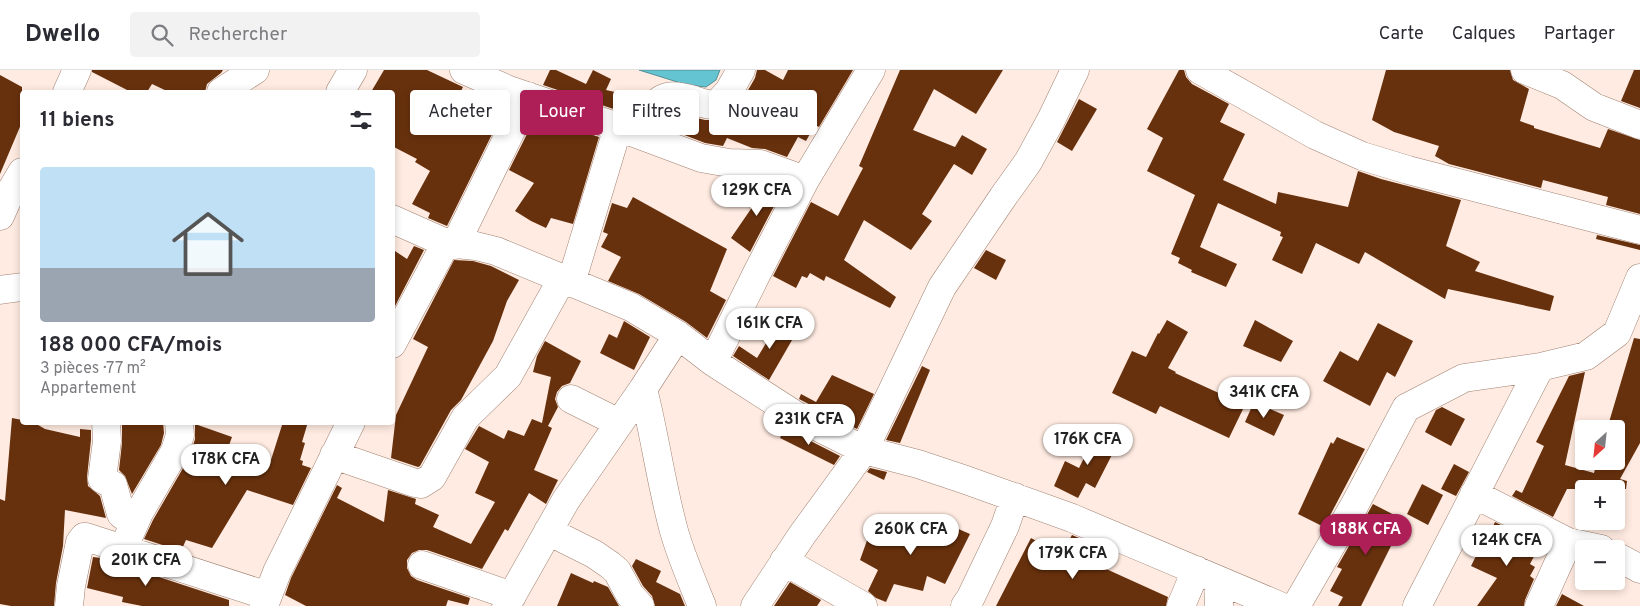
<!DOCTYPE html>
<html lang="fr">
<meta charset="utf-8">
<style>
body{margin:0;font-family:Overpass,sans-serif;background:#f2f2f3;color:#2b2b33;height:100vh;display:flex;flex-direction:column;font-size:19px;white-space:nowrap}
*{box-sizing:border-box;margin:0}
p{font-size:16px;color:#7c7c81}
.icon{flex:none;width:28px;height:28px;fill:none;stroke:currentColor;stroke-width:2;stroke-linecap:round;stroke-linejoin:round}
.map{position:relative;flex:1;overflow:hidden}
.panel{position:absolute;left:20px;top:20px;width:375px;height:335px;display:flex;flex-direction:column;background:#fff;border-radius:5px;box-shadow:0 2px 8px #0003}
.panel>*{flex:none}
.top-card{position:absolute;left:410px;top:20px;width:475px;height:45px;display:flex;gap:10px}
.needle{width:32px;rotate:207deg}
.tools{position:absolute;left:1575px;top:350px;display:grid;gap:10px}
.tools a{display:grid;place-items:center;width:50px;height:50px;border-radius:5px;background:#fff;box-shadow:0 2px 8px #0003;font-size:25px}
.price{position:absolute;translate:-50% -42px;padding:0 11px;border-radius:18px;background:#fff;color:#222;font-size:16px;line-height:32px;filter:drop-shadow(0 1px 2px #0008)}
.price::after{content:'';position:absolute;left:50%;top:30px;width:15px;height:11px;margin-left:-8px;background:inherit;clip-path:polygon(0 0,100% 0,50% 100%)}
.price.on{background:#ae1f57;color:#fff}
ul{padding:0;list-style:none}
li{display:grid;align-content:center;gap:10px;height:265px;padding:0 20px}
li+li{border-top:1px solid #e1e1e2}
li span{display:grid;place-items:center;height:155px;border-radius:5px;color:#555}
li>.icon{margin-inline-start:auto}
span .icon{width:90px;height:90px;fill:#fffc;stroke-width:1}
li b{font-size:21px}
h2{display:flex;justify-content:space-between;align-items:center;height:60px;padding:0 20px;font-size:21px}
.chip{padding:0 18px;border-radius:5px;background:#fff;box-shadow:0 2px 8px #0003;font-size:18px;line-height:45px}
.chip.on{background:#ae1f57;color:#fff}
header{display:flex;align-items:center;gap:30px;box-sizing:border-box;height:70px;padding:0 25px;background:#fff;border-bottom:1px solid #e1e1e2}
header strong{font-size:24px}
nav{display:flex;gap:28px;margin-inline-start:auto;font-size:18px}
.search{width:350px;height:45px;background:#f2f2f3;display:flex;align-items:center;gap:12px;box-sizing:border-box;padding:0 18px;border-radius:5px;color:#7c7c81;font-size:19px}
.map>svg:first-child{display:block}
.water{fill:#65c4d1;stroke:#519098}
.building{fill:#68310d}
.lines{fill:none;stroke-linecap:round;stroke-linejoin:round}
.minor-casing{stroke:#a08273;stroke-width:29}
.minor{stroke:#fff;stroke-width:28}
</style>
<header>
<strong>Dwello</strong>
<div class="search"><svg class="icon" aria-label="search" viewBox="0 0 24 24"><circle cx="10" cy="10" r="6"/><path d="M15 15l6 6"/></svg>Rechercher</div>
<nav><a>Carte</a><a>Calques</a><a>Partager</a></nav>
</header>
<div class="map">
<svg width="1640" height="536" viewBox="0 0 1640 536">
<rect width="100%" height="100%" fill="#ffebe1"/>
<path class="water" d="M 639,0 L 720,0 L 716,10 L 706,17 L 687,15 Z"/>
<path class="building" d="M 92,0 L 223,0 L 221,3 L 207,14 L 205,22 L 169,22 L 152,14 L 147,22 L 131,22 L 92,2 Z
M 384,0 L 427,0 L 463,17 L 457,29 L 499,50 L 447,156 L 428,148 L 430,143 L 412,134 L 430,101 L 415,92 L 417,89 L 392,76 L 392,22 L 371,22 Z
M 550,0 L 556,0 L 586,14 L 593,0 L 611,9 L 606,20 L 642,28 L 634,46 L 543,15 Z
M 757,0 L 765,0 L 783,10 L 788,0 L 853,0 L 819,57 L 815,55 L 806,71 L 798,67 L 787,87 L 765,79 L 752,78 L 727,68 L 723,76 L 705,73 L 664,57 L 668,45 L 672,42 L 705,50 L 716,50 L 723,53 L 743,29 L 755,8 Z
M 900,0 L 1003,0 L 976,44 L 934,19 L 913,60 L 955,77 L 962,65 L 987,79 L 972,105 L 954,94 L 922,144 L 932,151 L 911,180 L 864,150 L 844,190 L 896,227 L 890,238 L 826,206 L 824,211 L 810,203 L 807,208 L 802,206 L 796,218 L 773,206 L 811,132 L 838,146 L 863,98 L 859,96 Z
M 1179,0 L 1184,0 L 1186,7 L 1192,14 L 1229,34 L 1220,52 L 1245,64 L 1223,110 L 1276,134 L 1278,122 L 1348,137 L 1358,101 L 1381,109 L 1461,130 L 1446,176 L 1480,192 L 1475,201 L 1554,226 L 1550,241 L 1448,219 L 1445,229 L 1365,182 L 1359,194 L 1316,173 L 1302,204 L 1272,190 L 1283,167 L 1280,166 L 1281,162 L 1218,133 L 1200,177 L 1237,194 L 1226,217 L 1191,202 L 1192,200 L 1178,193 L 1180,188 L 1171,184 L 1195,125 L 1147,101 L 1163,68 L 1147,59 Z
M 1386,0 L 1510,0 L 1513,10 L 1529,19 L 1520,51 L 1534,56 L 1534,58 L 1600,78 L 1608,59 L 1640,70 L 1640,144 L 1606,135 L 1608,127 L 1543,110 L 1541,118 L 1449,94 L 1435,86 L 1439,76 L 1394,62 L 1372,50 Z
M 1634,0 L 1640,0 L 1640,38 L 1621,31 Z
M 0,5 L 22,17 L 22,52 L 0,104 Z
M 1079,29 L 1097,39 L 1072,81 L 1057,72 Z
M 536,46 L 599,67 L 573,154 L 551,148 L 546,158 L 531,151 L 515,141 L 534,113 L 509,100 Z
M 764,112 L 783,119 L 750,182 L 731,168 L 755,133 Z
M 633,127 L 727,179 L 710,221 L 726,230 L 707,268 L 686,252 L 639,224 L 608,211 L 621,187 L 601,177 L 608,164 L 603,162 L 612,133 L 627,138 Z
M 1597,165 L 1640,175 L 1640,180 L 1596,169 Z
M 414,176 L 424,180 L 393,240 L 392,179 L 407,189 Z
M 986,180 L 1006,190 L 996,210 L 974,198 Z
M 454,190 L 473,191 L 491,196 L 519,210 L 507,231 L 493,271 L 461,330 L 451,340 L 420,396 L 418,397 L 391,388 L 396,345 L 428,277 L 413,269 Z
M 782,247 L 799,258 L 769,310 L 733,286 L 739,276 L 757,288 Z
M 1167,250 L 1188,262 L 1168,298 L 1176,302 L 1175,303 L 1245,335 L 1229,368 L 1160,336 L 1156,344 L 1112,323 L 1132,281 L 1146,287 L 1158,263 L 1159,264 Z
M 1255,250 L 1293,271 L 1281,292 L 1243,276 Z
M 624,251 L 650,267 L 634,300 L 600,283 L 609,264 L 617,268 Z
M 1378,253 L 1413,271 L 1395,307 L 1387,302 L 1370,336 L 1323,311 L 1340,281 L 1358,291 Z
M 1634,268 L 1640,269 L 1640,373 L 1620,409 L 1627,411 L 1626,419 L 1567,419 L 1553,447 L 1512,426 L 1516,420 L 1522,423 L 1544,376 L 1536,372 L 1569,306 L 1585,302 L 1565,395 L 1594,403 L 1597,391 L 1616,391 L 1616,359 L 1607,359 Z
M 545,271 L 581,291 L 570,313 L 562,316 L 557,322 L 555,329 L 558,337 L 548,356 L 546,355 L 552,358 L 534,400 L 558,410 L 546,434 L 529,423 L 508,461 L 505,459 L 482,499 L 427,480 L 419,480 L 412,483 L 407,490 L 407,498 L 411,506 L 417,510 L 470,528 L 468,535 L 448,530 L 446,536 L 306,536 L 285,525 L 291,508 L 337,415 L 342,418 L 337,428 L 384,452 L 388,420 L 416,429 L 415,434 L 439,445 L 433,457 L 471,474 L 495,432 L 475,423 L 489,392 L 465,379 L 479,356 L 504,369 L 508,360 L 524,366 L 532,349 L 542,353 L 551,307 L 533,302 L 537,286 Z
M 922,296 L 930,300 L 900,373 L 886,370 Z
M 832,305 L 874,324 L 857,359 L 799,329 L 801,324 L 816,332 Z
M 1254,332 L 1284,345 L 1274,366 L 1245,352 Z
M 1442,337 L 1465,349 L 1451,376 L 1425,362 L 1436,340 Z
M 12,348 L 22,350 L 22,352 L 33,352 L 45,359 L 80,367 L 80,359 L 91,360 L 91,370 L 87,407 L 88,416 L 100,426 L 106,448 L 65,440 L 63,476 L 56,513 L 54,536 L 11,536 L 0,534 L 0,429 L 5,431 Z
M 122,352 L 163,352 L 164,363 L 161,375 L 132,424 L 125,406 L 119,400 L 122,373 Z
M 283,352 L 308,352 L 302,372 L 305,373 L 300,390 L 303,391 L 302,395 L 311,398 L 293,435 L 247,420 L 212,478 L 186,470 L 181,481 L 144,469 L 153,450 L 190,386 L 195,369 L 195,354 L 232,367 L 227,381 L 270,393 Z
M 785,357 L 793,362 L 840,386 L 834,395 L 780,368 Z
M 1098,360 L 1119,371 L 1095,418 L 1086,413 L 1078,428 L 1054,416 L 1065,391 L 1079,398 Z
M 1337,367 L 1365,379 L 1324,457 L 1298,444 L 1331,372 L 1333,374 Z
M 1454,394 L 1469,402 L 1456,426 L 1441,419 Z
M 870,398 L 887,402 L 884,410 L 867,402 Z
M 1422,414 L 1443,425 L 1428,455 L 1407,444 Z
M 1373,434 L 1404,450 L 1361,536 L 1338,536 L 1343,527 L 1330,521 L 1342,499 L 1337,497 Z
M 875,448 L 926,467 L 930,455 L 945,460 L 947,454 L 970,464 L 945,514 L 927,506 L 923,521 L 894,514 L 886,532 L 876,528 L 868,521 L 878,500 L 860,490 Z
M 1495,452 L 1540,475 L 1530,494 L 1535,497 L 1530,506 L 1534,509 L 1525,530 L 1524,536 L 1477,536 L 1497,508 L 1471,496 L 1482,474 L 1485,475 Z
M 1072,465 L 1093,474 L 1092,476 L 1111,487 L 1104,498 L 1168,527 L 1166,536 L 996,536 L 1031,468 L 1061,485 Z
M 93,487 L 101,488 L 229,530 L 229,536 L 142,536 L 122,532 L 123,527 L 87,518 Z
M 636,489 L 661,501 L 656,512 L 680,524 L 685,536 L 655,536 L 652,526 L 643,516 L 632,496 Z
M 571,503 L 593,513 L 594,511 L 608,517 L 619,536 L 557,536 Z
M 790,512 L 821,530 L 817,536 L 774,536 Z
M 1562,524 L 1584,536 L 1556,536 Z"/>
<g class="lines">
<g class="minor-casing">
<path id="minor" d="M 464,0 L 509,20 L 618,57 L 701,88 L 729,93 L 760,94 L 805,110
M 1200,0 L 1315,65 L 1362,86 L 1408,100 L 1640,160
M 1525,0 L 1562,15 L 1594,37 L 1640,55
M 67,22 L 77,0
M 221,22 L 255,0
M 340,22 L 353,0
M 644,66 C 656,35 654,18 694,30 C 702,33 709,36 717,34 L 729,21 L 741,0
M 0,146 L 12,119 L 22,102
M 392,149 L 446,173 L 476,176 L 496,181 L 631,237 L 678,265 L 713,292 L 800,348 L 864,380 L 918,394 L 963,409 L 1072,448 L 1280,536
M 455,175 L 528,26
M 571,213 L 618,57
M 0,220 L 22,217
M 392,274 L 446,173
M 713,292 L 757,203 L 805,110 L 871,0
M 643,319 C 655,366 661,414 674,461 C 681,486 692,511 702,536
M 571,329 L 619,353
M 106,352 L 107,371 L 102,409 L 113,415 L 121,444 L 134,454
M 334,385 L 415,413 L 421,414 L 432,407 L 465,348 L 508,306 L 562,209
M 1474,424 L 1568,472
M 548,461 L 594,484 L 610,495 L 617,501 L 630,525 L 640,536
M 123,479 L 139,443 L 175,381 L 180,365 L 179,352
M 1616,486 L 1640,499
M 784,491 L 863,536
M 422,495 L 512,526
M 1218,510 L 1219,536
M 69,536 L 71,516 L 80,472 L 84,467 L 86,467 L 268,526
M 264,536 L 277,502 L 351,352
M 506,536 L 566,430 L 643,319 L 678,265
M 755,536 L 802,465 L 864,380 L 942,217 L 1003,127 L 1028,92 L 1051,50 L 1075,0
M 965,536 L 970,529 L 1005,456 L 1015,427
M 1181,536 L 1196,500
M 1296,536 L 1354,436 L 1406,338 L 1464,308 L 1540,297 L 1586,286 L 1617,263 L 1640,208
M 1417,536 L 1540,297
M 1539,536 L 1568,472 L 1601,479"/>
</g>
<use href="#minor" class="minor"/>
</g>
</svg>
<div class="tools">
<a><svg class="needle" viewBox="-14 -14 28 28"><path d="M0-13l5 13h-10z" fill="#e53935"/><path d="M0 13l5-13h-10z" fill="#7c7c81"/></svg></a>
<a>+</a>
<a>−</a>
</div>
<b class="price" style="left:757px;top:147px">129K CFA</b>
<b class="price" style="left:770px;top:280px">161K CFA</b>
<b class="price" style="left:1264px;top:349px">341K CFA</b>
<b class="price" style="left:809px;top:376px">231K CFA</b>
<b class="price" style="left:1088px;top:396px">176K CFA</b>
<b class="price" style="left:226px;top:416px">178K CFA</b>
<b class="price" style="left:911px;top:486px">260K CFA</b>
<b class="price on" style="left:1366px;top:486px">188K CFA</b>
<b class="price" style="left:1507px;top:497px">124K CFA</b>
<b class="price" style="left:1073px;top:510px">179K CFA</b>
<b class="price" style="left:146px;top:517px">201K CFA</b>
<div class="top-card">
<a class="chip">Acheter</a>
<a class="chip on">Louer</a>
<a class="chip">Filtres</a>
<a class="chip">Nouveau</a>
</div>
<section class="panel">
<h2>11 biens<svg class="icon" aria-label="filters" viewBox="0 0 24 24"><path d="M4 7h16M4 17h16"/><circle cx="9" cy="7" r="2"/><circle cx="15" cy="17" r="2"/></svg></h2>
<ul>
<li><span style="background:linear-gradient(#bfe0f5 65%,#9aa5b1 0)"><svg class="icon" aria-label="home" viewBox="0 0 24 24"><path d="M3 11l9-7 9 7M6 9v11h12V9"/></svg></span><div><b>188 000 CFA/mois</b><p>3 pièces · 77 m²</p><p>Appartement</p></div></li>
</ul>
</section>
</div>
